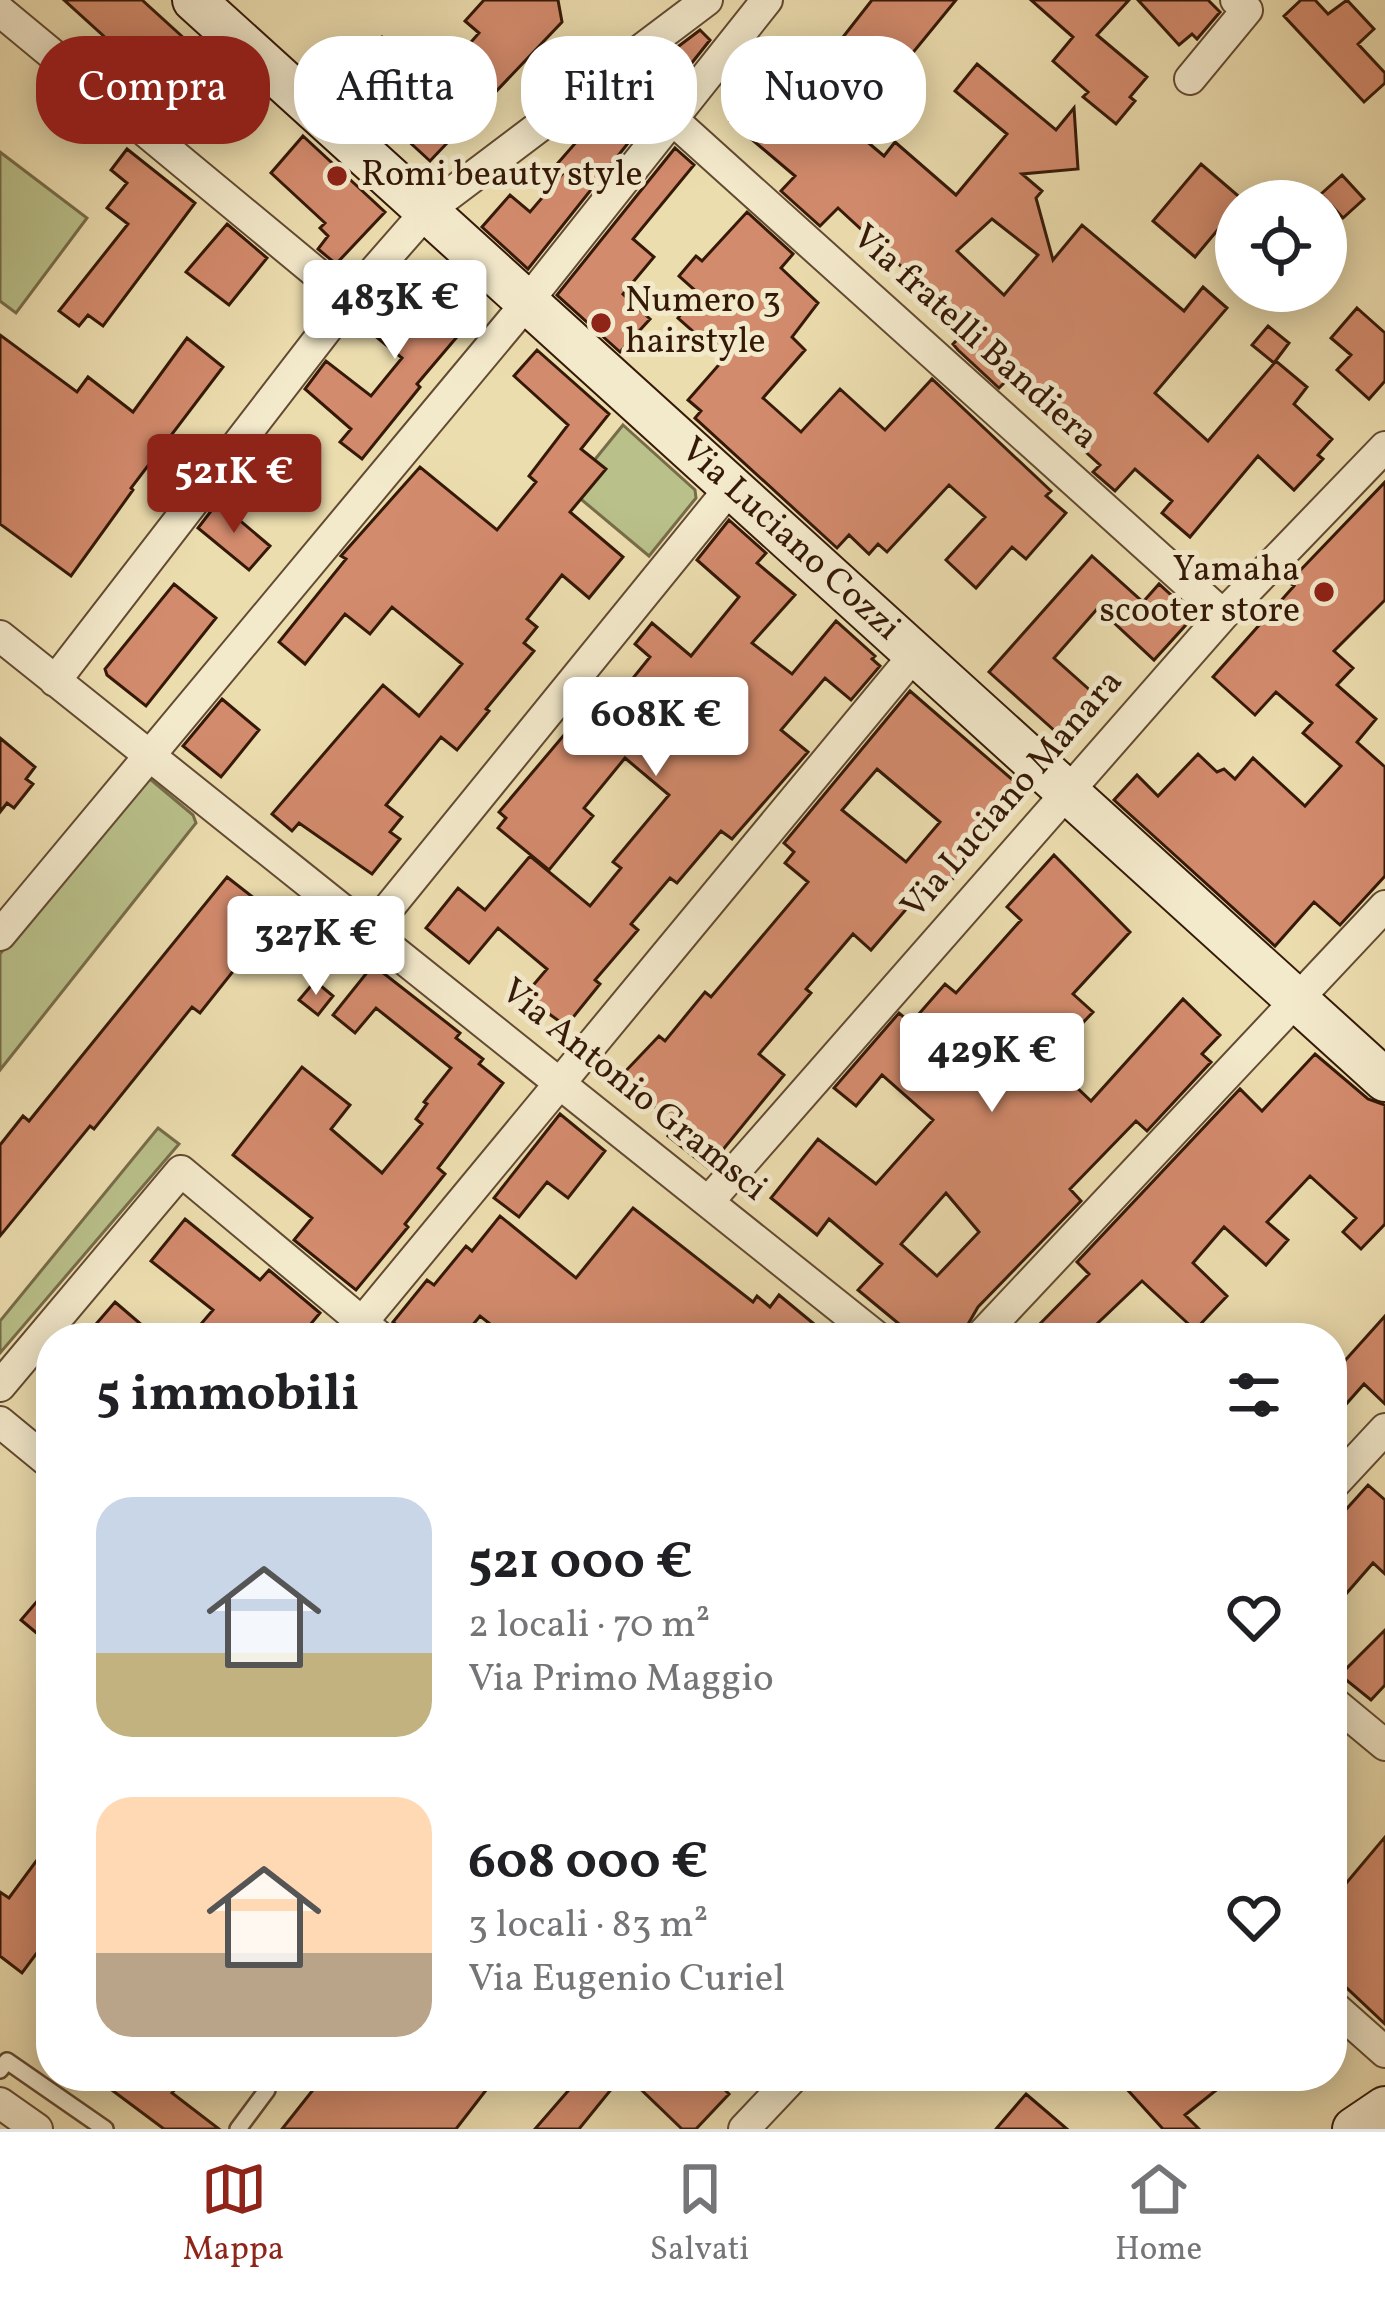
<!DOCTYPE html>
<html lang="it">
<meta charset="utf-8">
<style>
body{margin:0;font-family:Vollkorn,serif;background:#f2f2f2;color:#202124;height:100vh;display:flex;flex-direction:column;font-size:45px;white-space:nowrap}
*{box-sizing:border-box;margin:0}
p{font-size:39px;color:#757577}
.icon{flex:none;width:66px;height:66px;fill:none;stroke:currentColor;stroke-width:2;stroke-linecap:round;stroke-linejoin:round}
.map{position:relative;flex:1;overflow:hidden}
.panel{position:absolute;left:36px;top:1323px;width:1311px;height:768px;display:flex;flex-direction:column;background:#fff;border-radius:48px;box-shadow:0 6px 30px #0003}
.panel>*{flex:none}
.banner{position:absolute;left:36px;top:36px;width:1314px;height:108px;display:flex;gap:24px}
.controls{position:absolute;left:1215px;top:180px;display:grid;gap:24px}
.controls a{display:grid;place-items:center;width:132px;height:132px;border-radius:50%;background:#fff;box-shadow:0 6px 30px #0003;font-size:60px}
.price{position:absolute;translate:-50% -102px;padding:0 27px;border-radius:12px;background:#fff;color:#222;font-size:39px;line-height:78px;filter:drop-shadow(0 3px 6px #0008)}
.price::after{content:'';position:absolute;left:50%;top:72px;width:36px;height:27px;margin-left:-18px;background:inherit;clip-path:polygon(0 0,100% 0,50% 100%)}
.price.selected{background:#8f2418;color:#fff}
ul{padding:0;list-style:none}
li{display:flex;align-items:center;gap:36px;height:300px;padding:0 60px}
li span{display:grid;place-items:center;flex:none;width:336px;height:240px;border-radius:36px;color:#555}
li>.icon{margin-inline-start:auto}
span .icon{width:144px;height:144px;fill:#fffc;stroke-width:1}
li b{font-size:51px}
h2{display:flex;justify-content:space-between;align-items:center;height:144px;padding:0 60px;font-size:51px}
.tag{padding:0 42px;border-radius:48px;background:#fff;box-shadow:0 6px 30px #0003;font-size:42px;line-height:108px}
.tag.selected{background:#8f2418;color:#fff}
.tabs{display:flex;justify-content:space-around;align-items:center;height:168px;border-top:3px solid #e0e0e0;background:#fff;font-size:33px;color:#757577}
.tabs a{display:grid;justify-items:center;gap:6px}
.tabs .selected{color:#8f2418}
.map>svg:first-child{display:block}
.green{fill:#b9c08a;stroke:#776c49;stroke-width:3}
.building{fill:#d38b6d;stroke:#351908;stroke-width:3;fill-rule:evenodd}
.lines{fill:none;stroke-linecap:round;stroke-linejoin:round}
.lane-casing{stroke:#634a32;stroke-width:20}
.street-casing{stroke:#634a32;stroke-width:34}
.secondary-casing{stroke:#351908;stroke-width:46}
.lane{stroke:#f3e9cb;stroke-width:15}
.street{stroke:#f3e9cb;stroke-width:30}
.secondary{stroke:#f3e9cb;stroke-width:42}
.poi-dot{fill:#8f2418;stroke:#f3e9cb;stroke-width:4.5}
.labels{text-anchor:middle;dominant-baseline:central;stroke-width:10;stroke-linejoin:round;paint-order:stroke}
.poi-label{font-size:36px;fill:#351908;stroke:#f3e9cb;text-anchor:start}
.street-label{font-size:36px;fill:#351908;stroke:#f3e9cb}
</style>
<div class="map">
<svg width="1385" height="2129" viewBox="0 0 1385 2129">
<rect width="100%" height="100%" fill="#ecddaf"/>
<filter id="stains"><feTurbulence type="fractalNoise" baseFrequency=".00167" numOctaves="4"/><feColorMatrix values="0 0 0 0 .2 0 0 0 0 .09 0 0 0 0 .02 0 0 0 .5 -.17"/></filter>
<radialGradient id="worn" r=".72"><stop offset=".6" stop-color="#630" stop-opacity="0"/><stop offset="1" stop-color="#630" stop-opacity=".3"/></radialGradient>
<path class="green" d="M 0,152 L 87,218 L 16,313 L 0,301 Z
M 623,425 L 695,490 L 696,498 L 649,556 L 570,490 Z
M 150,779 L 193,815 L 196,823 L 0,1070 L 0,954 L 137,783 Z
M 158,1128 L 179,1144 L 0,1353 L 0,1321 Z"/>
<path class="building" d="M 64,0 L 142,0 L 197,50 L 162,89 Z
M 484,0 L 558,0 L 562,22 L 430,161 L 342,80 L 382,37 L 434,84 L 479,33 L 465,21 Z
M 872,0 L 956,0 L 893,77 L 843,37 Z
M 1031,0 L 1129,0 L 1097,35 L 1147,77 L 1130,97 L 1135,101 L 1116,124 L 1083,97 L 1088,92 L 1053,61 L 1073,37 Z
M 1138,0 L 1208,0 L 1220,12 L 1197,39 L 1192,34 L 1179,45 Z
M 1301,0 L 1315,0 L 1328,14 L 1347,0 L 1374,29 L 1358,44 L 1385,73 L 1385,83 L 1364,102 L 1284,16 Z
M 700,30 L 710,40 L 528,269 L 482,227 L 510,195 L 530,212 L 565,171 L 557,164 L 593,123 L 585,117 Z
M 977,64 L 1056,130 L 1074,108 L 1078,169 L 1022,174 L 1042,191 L 1036,198 L 1053,260 L 1082,225 L 1184,311 L 1203,287 L 1227,308 L 1155,393 L 1208,441 L 1276,361 L 1307,387 L 1294,404 L 1332,439 L 1318,455 L 1323,459 L 1294,490 L 1258,456 L 1190,537 L 1162,513 L 1172,501 L 1135,469 L 1115,491 L 1093,472 L 1100,465 L 1049,419 L 1006,381 L 999,388 L 958,350 L 953,344 L 968,328 L 838,208 L 820,226 L 781,191 L 795,176 L 730,121 L 767,76 L 823,122 L 832,112 L 884,156 L 895,142 L 956,195 L 1007,134 L 955,91 ZM 992,219 L 1038,255 L 1004,295 L 957,251 Z
M 303,136 L 385,212 L 336,264 L 318,249 L 328,236 L 320,228 L 325,223 L 271,173 Z
M 675,148 L 694,165 L 633,239 L 654,257 L 623,294 L 650,319 L 620,352 L 557,295 Z
M 127,149 L 195,203 L 103,326 L 88,315 L 79,326 L 59,311 L 128,224 L 107,208 L 127,183 L 111,170 Z
M 1201,164 L 1243,200 L 1236,201 L 1236,208 L 1195,257 L 1153,221 Z
M 1342,175 L 1364,199 L 1343,218 L 1321,194 Z
M 747,212 L 793,254 L 781,268 L 818,303 L 792,337 L 805,350 L 763,398 L 801,432 L 840,389 L 885,430 L 932,379 L 1051,491 L 1046,496 L 1066,513 L 1026,559 L 1012,547 L 976,588 L 946,560 L 985,517 L 949,485 L 887,552 L 878,544 L 869,554 L 849,535 L 837,548 L 695,418 L 701,411 L 688,400 L 724,359 L 678,318 L 699,294 L 679,276 L 696,256 L 702,261 Z
M 227,224 L 267,258 L 229,305 L 186,272 Z
M 428,277 L 438,285 L 442,279 L 479,311 L 417,384 L 420,387 L 362,459 L 340,442 L 351,429 L 305,389 L 326,361 L 371,396 L 402,358 L 357,321 L 373,302 L 393,318 Z
M 1357,308 L 1385,333 L 1385,381 L 1369,399 L 1337,370 L 1351,355 L 1331,338 Z
M 1268,326 L 1289,343 L 1274,363 L 1252,345 Z
M 0,335 L 77,392 L 88,377 L 133,412 L 187,338 L 223,367 L 131,488 L 133,490 L 71,576 L 0,524 Z
M 537,350 L 609,414 L 581,449 L 606,469 L 570,512 L 623,557 L 589,598 L 562,575 L 527,619 L 537,627 L 524,643 L 534,651 L 486,709 L 489,711 L 457,750 L 441,737 L 386,805 L 402,817 L 390,832 L 400,839 L 372,874 L 299,823 L 292,831 L 272,814 L 383,685 L 419,716 L 462,664 L 392,607 L 370,634 L 345,614 L 305,664 L 279,642 L 346,559 L 341,556 L 420,467 L 497,530 L 536,482 L 529,476 L 568,425 L 514,376 Z
M 1385,482 L 1385,600 L 1334,651 L 1353,668 L 1337,685 L 1376,719 L 1357,742 L 1385,767 L 1385,876 L 1340,925 L 1314,902 L 1275,946 L 1114,800 L 1137,775 L 1158,796 L 1198,754 L 1217,772 L 1224,769 L 1235,779 L 1253,758 L 1305,806 L 1341,766 L 1303,733 L 1312,723 L 1276,692 L 1255,715 L 1213,677 L 1294,586 L 1289,582 Z
M 218,502 L 270,546 L 249,570 L 198,528 Z
M 729,520 L 766,553 L 757,563 L 795,595 L 752,643 L 792,674 L 836,621 L 875,656 L 872,659 L 880,666 L 851,700 L 825,678 L 781,730 L 808,752 L 732,839 L 721,831 L 677,883 L 670,878 L 631,924 L 638,930 L 595,980 L 600,984 L 566,1026 L 524,996 L 547,969 L 498,928 L 469,963 L 426,928 L 458,888 L 485,910 L 530,856 L 590,906 L 621,868 L 613,862 L 669,795 L 625,758 L 584,808 L 593,816 L 549,870 L 498,828 L 506,818 L 499,812 L 575,722 L 589,733 L 650,657 L 635,644 L 652,623 L 691,656 L 739,597 L 697,560 Z
M 1092,556 L 1143,602 L 1159,584 L 1194,616 L 1154,660 L 1098,608 L 1054,658 L 1092,692 L 1056,732 L 989,672 Z
M 174,584 L 216,618 L 146,706 L 107,675 L 105,669 Z
M 910,691 L 1022,788 L 971,847 L 976,851 L 945,888 L 933,878 L 871,950 L 853,934 L 806,989 L 811,993 L 759,1054 L 784,1075 L 708,1168 L 668,1136 L 677,1125 L 619,1078 L 659,1036 L 665,1041 L 705,992 L 711,997 L 808,882 L 785,863 L 794,852 L 784,843 ZM 877,769 L 940,822 L 906,862 L 842,810 Z
M 222,699 L 259,730 L 221,777 L 183,746 Z
M 0,738 L 35,767 L 26,779 L 33,784 L 14,808 L 7,803 L 0,812 Z
M 1054,855 L 1130,932 L 1073,994 L 1093,1012 L 1048,1060 L 1091,1101 L 1183,999 L 1220,1035 L 1202,1054 L 1211,1062 L 1147,1131 L 1136,1121 L 1070,1189 L 1081,1201 L 978,1307 L 960,1338 L 916,1338 L 858,1290 L 882,1264 L 829,1219 L 817,1235 L 771,1198 L 818,1139 L 876,1184 L 933,1120 L 882,1075 L 856,1106 L 834,1088 L 899,1013 L 911,1023 L 945,984 L 956,993 L 1021,920 L 1007,907 ZM 946,1193 L 979,1232 L 937,1276 L 901,1244 Z
M 227,877 L 277,916 L 200,1013 L 192,1007 L 94,1129 L 90,1126 L 0,1236 L 0,1145 L 23,1116 L 29,1121 Z
M 373,965 L 460,1033 L 456,1038 L 483,1059 L 479,1064 L 503,1083 L 438,1168 L 445,1174 L 405,1224 L 408,1227 L 356,1290 L 294,1240 L 312,1218 L 233,1155 L 302,1067 L 350,1105 L 331,1129 L 382,1173 L 422,1124 L 416,1119 L 427,1104 L 424,1102 L 451,1068 L 376,1008 L 355,1033 L 333,1015 Z
M 315,981 L 333,996 L 318,1015 L 299,1000 Z
M 1315,1054 L 1368,1099 L 1385,1105 L 1385,1224 L 1361,1249 L 1343,1232 L 1356,1218 L 1310,1176 L 1267,1222 L 1288,1240 L 1266,1265 L 1224,1227 L 1193,1263 L 1227,1296 L 1195,1330 L 1142,1281 L 1082,1338 L 1026,1338 L 1089,1274 L 1077,1262 L 1240,1089 L 1262,1111 Z
M 560,1114 L 605,1151 L 568,1198 L 547,1182 L 519,1217 L 494,1198 Z
M 633,1208 L 753,1302 L 757,1296 L 770,1307 L 779,1295 L 831,1338 L 508,1338 L 480,1316 L 462,1338 L 412,1338 L 393,1322 L 427,1280 L 434,1285 L 466,1246 L 472,1251 L 500,1216 L 576,1278 Z
M 185,1219 L 260,1280 L 269,1270 L 320,1313 L 299,1338 L 189,1338 L 213,1310 L 151,1261 Z
M 115,1302 L 157,1338 L 84,1338 Z
M 1385,1316 L 1385,1404 L 1364,1384 L 1332,1420 L 1332,1375 Z
M 1368,1485 L 1385,1500 L 1385,1574 L 1373,1563 L 1332,1610 L 1332,1525 Z
M 51,1585 L 51,1645 L 21,1620 Z
M 1385,1630 L 1385,1685 L 1371,1700 L 1340,1675 Z
M 1385,1837 L 1385,2024 L 1332,1974 L 1332,1900 Z
M 51,1841 L 51,1934 L 22,1973 L 0,1956 L 0,1892 L 9,1898 Z
M 93,2076 L 185,2076 L 172,2093 L 219,2129 L 164,2129 Z
M 324,2076 L 497,2076 L 456,2129 L 282,2129 Z
M 581,2076 L 622,2076 L 579,2129 L 535,2129 Z
M 627,2076 L 711,2076 L 729,2094 L 696,2129 L 682,2129 Z
M 1115,2076 L 1234,2076 L 1185,2115 L 1199,2129 L 1163,2129 Z
M 1026,2094 L 1067,2129 L 996,2129 Z"/>
<g class="lines">
<g class="lane-casing">
<path id="lane" d="M 0,2070 L 7,2061 L 105,2129
M 238,2129 L 267,2090"/>
</g>
<g class="street-casing">
<path id="street" d="M 0,11 L 349,300
M 1190,79 L 1247,10 L 1236,0
M 672,119 L 1223,615
M 0,636 L 878,1338
M 55,681 L 349,300 L 426,212 L 707,0
M 370,931 L 731,487
M 0,935 L 515,317 L 767,0
M 708,1202 L 1223,615 L 1385,447
M 349,1338 L 915,654
M 979,1338 L 1385,906
M 0,1386 L 181,1171 L 381,1338
M 0,1422 L 51,1464
M 1332,1486 L 1385,1429
M 1332,1701 L 1385,1745
M 1332,2005 L 1385,2052
M 0,2103 L 37,2129
M 744,2129 L 794,2076"/>
</g>
<g class="secondary-casing">
<g id="secondary">
<path id="s1" d="M 194,0 L 1385,1080"/>
<path d="M 1354,2129 L 1385,2108"/>
</g>
</g>
<use href="#lane" class="lane"/>
<use href="#street" class="street"/>
<use href="#secondary" class="secondary"/>
</g>
<g class="poi-dot">
<circle cx="337" cy="176" r="12"/>
<circle cx="601" cy="323" r="12"/>
<circle cx="1324" cy="592" r="12"/>
</g>
<g class="labels">
<g class="poi-label">
<text x="361" y="176">Romi beauty style</text>
<text x="625" y="302">Numero 3<tspan x="625" dy="41">hairstyle</tspan></text>
<text x="1300" y="571" text-anchor="end">Yamaha<tspan x="1300" dy="41">scooter store</tspan></text>
</g>
<g class="street-label">
<text transform="translate(974 338) rotate(42)">Via fratelli Bandiera</text>
<text stroke="none"><textPath href="#s1" startOffset="804">Via Luciano Cozzi</textPath></text>
<text transform="translate(1013 795) rotate(-49)">Via Luciano Manara</text>
<text transform="translate(633 1091) rotate(39)">Via Antonio Gramsci</text>
</g>
</g>
<rect width="100%" height="100%" filter="url(#stains)"/>
<rect width="100%" height="100%" fill="url(#worn)"/>
</svg>
<div class="controls">
<a><svg class="icon" aria-label="locate" viewBox="0 0 24 24"><circle cx="12" cy="12" r="6"/><path d="M12 2v4M12 18v4M2 12h4M18 12h4"/></svg></a>
</div>
<b class="price" style="left:395px;top:362px">483K €</b>
<b class="price selected" style="left:234px;top:536px">521K €</b>
<b class="price" style="left:656px;top:779px">608K €</b>
<b class="price" style="left:316px;top:998px">327K €</b>
<b class="price" style="left:992px;top:1115px">429K €</b>
<div class="banner">
<a class="tag selected">Compra</a>
<a class="tag">Affitta</a>
<a class="tag">Filtri</a>
<a class="tag">Nuovo</a>
</div>
<section class="panel">
<h2>5 immobili<svg class="icon" aria-label="filters" viewBox="0 0 24 24"><path d="M4 7h16M4 17h16"/><circle cx="9" cy="7" r="2"/><circle cx="15" cy="17" r="2"/></svg></h2>
<ul>
<li><span style="background:linear-gradient(#c9d6e8 65%,#c2b280 0)"><svg class="icon" aria-label="home" viewBox="0 0 24 24"><path d="M3 11l9-7 9 7M6 9v11h12V9"/></svg></span><div><b>521 000 €</b><p>2 locali · 70 m²</p><p>Via Primo Maggio</p></div><svg class="icon" aria-label="heart" viewBox="0 0 24 24"><path d="M12 20l-8-8c-3-5 5-10 8-4 3-6 11-1 8 4z"/></svg></li>
<li><span style="background:linear-gradient(#ffd9b3 65%,#b9a48a 0)"><svg class="icon" aria-label="home" viewBox="0 0 24 24"><path d="M3 11l9-7 9 7M6 9v11h12V9"/></svg></span><div><b>608 000 €</b><p>3 locali · 83 m²</p><p>Via Eugenio Curiel</p></div><svg class="icon" aria-label="heart" viewBox="0 0 24 24"><path d="M12 20l-8-8c-3-5 5-10 8-4 3-6 11-1 8 4z"/></svg></li>
</ul>
</section>
</div>
<nav class="tabs">
<a class="selected"><svg class="icon" aria-label="map" viewBox="0 0 24 24"><path d="M3 6l6-2 6 2 6-2v14l-6 2-6-2-6 2zM9 4v14M15 6v14"/></svg>Mappa</a>
<a><svg class="icon" aria-label="saved" viewBox="0 0 24 24"><path d="M7 4h10v16l-5-4-5 4z"/></svg>Salvati</a>
<a><svg class="icon" aria-label="home" viewBox="0 0 24 24"><path d="M3 11l9-7 9 7M6 9v11h12V9"/></svg>Home</a>
</nav>
